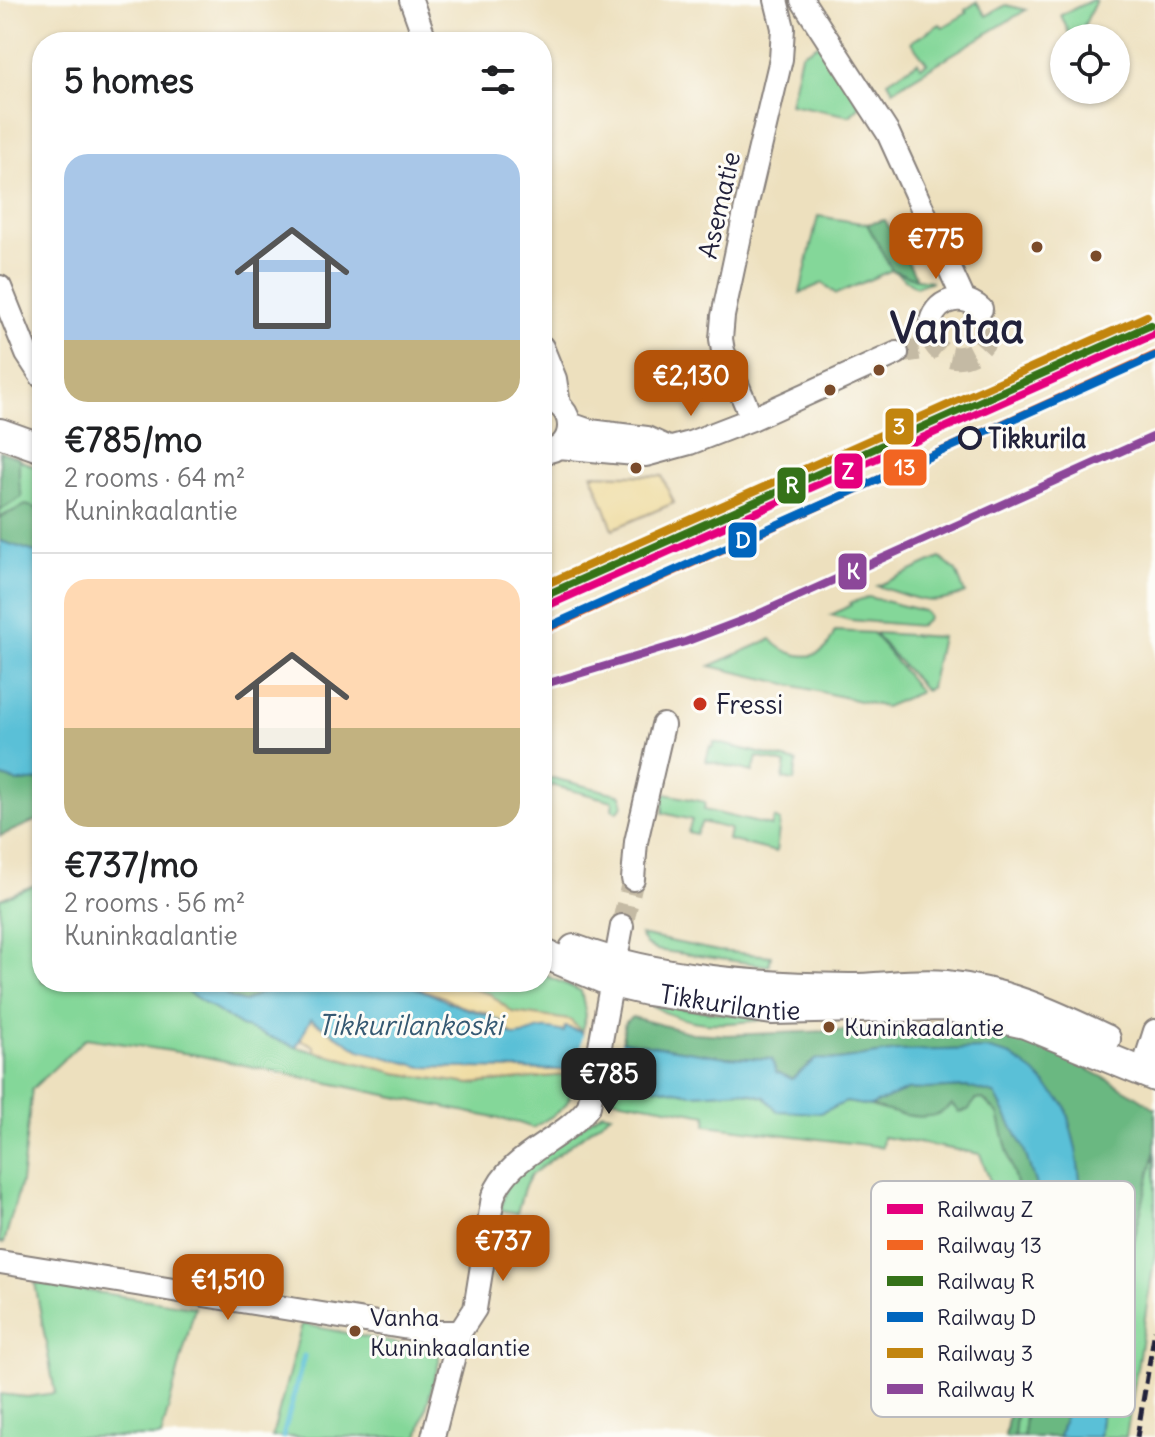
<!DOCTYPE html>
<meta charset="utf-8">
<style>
body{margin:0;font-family:Delius,sans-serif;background:#f6f6f6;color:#202124;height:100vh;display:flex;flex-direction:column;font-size:30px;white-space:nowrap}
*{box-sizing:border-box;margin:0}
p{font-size:26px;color:#757577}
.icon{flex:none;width:44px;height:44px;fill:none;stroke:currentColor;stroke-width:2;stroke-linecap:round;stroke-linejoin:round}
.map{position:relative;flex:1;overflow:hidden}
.side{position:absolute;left:32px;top:32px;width:520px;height:960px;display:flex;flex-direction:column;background:#fff;border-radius:32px;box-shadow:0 2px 6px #0004}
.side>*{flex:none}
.controls{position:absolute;left:1050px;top:24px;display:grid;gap:16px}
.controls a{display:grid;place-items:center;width:80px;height:80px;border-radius:50%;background:#fff;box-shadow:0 2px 6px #0004;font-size:40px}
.price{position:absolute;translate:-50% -68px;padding:0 18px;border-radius:16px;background:#b45309;color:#fff;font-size:26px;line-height:52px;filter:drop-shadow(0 2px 4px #0008)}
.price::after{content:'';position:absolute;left:50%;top:48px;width:24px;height:18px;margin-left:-12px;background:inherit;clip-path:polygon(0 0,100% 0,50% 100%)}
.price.active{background:#222;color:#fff}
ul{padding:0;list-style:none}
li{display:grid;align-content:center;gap:16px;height:424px;padding:0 32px}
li+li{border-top:2px solid #e0e0e0}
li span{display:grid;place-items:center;height:248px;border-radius:24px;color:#555}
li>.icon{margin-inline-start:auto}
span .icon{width:144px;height:144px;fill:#fffc;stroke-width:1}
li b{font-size:34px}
h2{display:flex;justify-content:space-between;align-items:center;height:96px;padding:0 32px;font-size:34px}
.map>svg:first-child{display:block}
.green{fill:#84d799;stroke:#537c6a;stroke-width:2}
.forest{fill:#6bb881;stroke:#466d5e;stroke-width:2}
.sand{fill:#eeda9e;stroke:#887e6c;stroke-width:2}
.water{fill:#5ac0d7;stroke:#3e7189;stroke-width:2}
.pier{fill:#ede0be}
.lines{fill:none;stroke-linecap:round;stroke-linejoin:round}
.stream{stroke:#5ac0d7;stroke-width:5}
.minor-tunnel{stroke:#c4baa4;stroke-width:22;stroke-dasharray:22 11;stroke-linecap:butt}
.minor-casing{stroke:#88817c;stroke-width:26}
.major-casing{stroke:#88817c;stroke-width:32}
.minor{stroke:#fff;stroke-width:22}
.major{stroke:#fff;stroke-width:28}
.rail{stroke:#22223b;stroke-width:5;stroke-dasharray:12 6;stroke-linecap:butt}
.rail-1-casing{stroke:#fdfcf7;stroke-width:14}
.rail-2-casing{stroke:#fdfcf7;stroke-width:14}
.rail-3-casing{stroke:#fdfcf7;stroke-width:14}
.rail-4-casing{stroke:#fdfcf7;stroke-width:14}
.rail-5-casing{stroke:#fdfcf7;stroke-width:14}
.rail-6-casing{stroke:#fdfcf7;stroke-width:14}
.rail-1{stroke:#e5007d;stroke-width:8}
.rail-2{stroke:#f26522;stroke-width:8}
.rail-3{stroke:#357219;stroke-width:8}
.rail-4{stroke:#0065bd;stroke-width:8}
.rail-5{stroke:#c2850f;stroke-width:8}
.rail-6{stroke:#8c4799;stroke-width:8}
.bus-dot{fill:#7a4b2a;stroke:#fdfcf7;stroke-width:3}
.stop-dot{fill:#fdfcf7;stroke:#22223b;stroke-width:4}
.poi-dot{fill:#c8321e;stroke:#fdfcf7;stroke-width:3}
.labels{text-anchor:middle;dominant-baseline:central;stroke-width:6;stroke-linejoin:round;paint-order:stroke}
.bus-label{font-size:24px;fill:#22223b;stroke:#fdfcf7;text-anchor:start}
.street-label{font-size:26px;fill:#22223b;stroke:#fdfcf7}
.stop-label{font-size:26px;font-weight:bold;fill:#22223b;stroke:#fdfcf7;text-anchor:start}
.poi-label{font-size:26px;fill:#22223b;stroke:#fdfcf7;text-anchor:start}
.water-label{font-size:28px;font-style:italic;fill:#365972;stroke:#fdfcf7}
.town-label{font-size:42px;font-weight:bold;fill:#22223b;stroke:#fdfcf7}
.key{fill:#fdfcf7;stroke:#bbbbbf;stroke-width:2}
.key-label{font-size:22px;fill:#22223b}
.line-badge{stroke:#fdfcf7;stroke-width:3}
.badge-label{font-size:22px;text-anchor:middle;font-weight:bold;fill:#fff}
</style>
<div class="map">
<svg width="1155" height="1437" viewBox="0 0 1155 1437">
<rect width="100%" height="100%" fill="#fdfcf7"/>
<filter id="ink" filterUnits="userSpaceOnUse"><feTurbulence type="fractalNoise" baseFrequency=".0125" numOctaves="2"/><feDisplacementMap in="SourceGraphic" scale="16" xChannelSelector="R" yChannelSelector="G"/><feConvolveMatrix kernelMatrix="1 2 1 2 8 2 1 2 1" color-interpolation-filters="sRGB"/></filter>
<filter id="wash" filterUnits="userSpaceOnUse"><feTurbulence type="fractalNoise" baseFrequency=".006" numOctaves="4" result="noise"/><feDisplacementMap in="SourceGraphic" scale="32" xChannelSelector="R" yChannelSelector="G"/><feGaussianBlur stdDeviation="1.8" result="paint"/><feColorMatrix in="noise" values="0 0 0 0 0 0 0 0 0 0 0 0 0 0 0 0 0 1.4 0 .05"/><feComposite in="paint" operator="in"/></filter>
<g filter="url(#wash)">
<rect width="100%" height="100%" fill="#ede0be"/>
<path class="green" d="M 1092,0 L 1096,0 L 1083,28 L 1083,38 L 1071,38 L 1061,15 Z
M 977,2 L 986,16 L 1006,5 L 1026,10 L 893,90 L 888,81 L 918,62 L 921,67 L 927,63 L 911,42 L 940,24 L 943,27 L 967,13 L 965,10 Z
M 822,42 L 860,106 L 850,116 L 790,104 L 801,54 Z
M 818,216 L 867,224 L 892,270 L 917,279 L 932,281 L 916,287 L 892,270 L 836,294 L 823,283 L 800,293 Z
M 0,451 L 42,470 L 42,554 L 0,541 Z
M 940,558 L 956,571 L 965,593 C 929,609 913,597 877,586 Z
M 868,597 L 924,611 L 928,616 L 927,620 L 920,626 L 850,620 L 831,615 L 851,605 L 850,603 Z
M 835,631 L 873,633 L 920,692 L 885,707 L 710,666 L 771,639 C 782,653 809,663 825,649 C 830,644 832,637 835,631 Z
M 876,633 L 941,637 L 930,688 L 925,690 L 877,637 Z
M 714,742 L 797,762 L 794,781 L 783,779 L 786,764 L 757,757 L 753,772 L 706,761 L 710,746 L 713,747 Z
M 553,778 L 621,795 L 623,805 L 617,812 L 612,809 L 613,801 L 551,785 L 548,793 L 542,791 L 542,780 Z
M 666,794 L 705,802 L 704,810 L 771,826 L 774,818 L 780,821 L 776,852 L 728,840 L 730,829 L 702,822 L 696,834 L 688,832 L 692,820 L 663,813 L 663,796 Z
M 42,882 L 42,982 L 172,982 L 241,1026 L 296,1047 L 396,1073 L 470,1084 L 575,1074 C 570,1111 563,1108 533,1128 L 519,1123 L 197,1055 L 86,1038 L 32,1089 L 21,1182 L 4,1243 L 0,1242 L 0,899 Z
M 640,935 L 718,951 L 771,956 L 769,966 L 656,950 L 646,945 Z
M 542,974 L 581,991 L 586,1016 L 581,1032 L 505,1017 L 425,982 L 542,982 Z
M 210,982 L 301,982 L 302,986 L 281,992 L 267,989 L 244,1002 L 230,997 Z
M 651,1005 L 771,1019 C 726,1024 692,1030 651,1005 Z
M 633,1018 L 696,1039 L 871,1033 L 1155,1109 L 1155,1255 L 1126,1437 L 1099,1437 L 1115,1268 L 1080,1180 L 1076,1149 L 897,1051 L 771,1059 L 622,1041 L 625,1022 Z
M 614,1079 L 692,1094 L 741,1091 L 820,1113 L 846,1102 L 870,1106 L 995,1094 L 1024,1149 L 1059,1437 L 1005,1437 L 1029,1287 L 980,1154 L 883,1137 L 882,1147 L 706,1125 L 707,1115 L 611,1098 Z
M 602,1112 L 611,1114 L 531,1175 L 524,1188 L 517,1213 L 501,1210 L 505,1189 L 515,1174 Z
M 35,1283 L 195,1307 L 161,1437 L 0,1437 L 0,1394 L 27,1397 L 55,1393 Z
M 302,1324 L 439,1352 L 439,1362 L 418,1437 L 272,1437 Z"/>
<path class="forest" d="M 885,220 L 917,279 L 892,270 L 867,224 Z
M 0,451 L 19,458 L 19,482 L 22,497 L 0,510 Z
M 26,505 L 42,510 L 42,554 L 0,541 L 0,517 Z
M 0,776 L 18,782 L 42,780 L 42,818 L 0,836 Z
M 632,1017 L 692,1033 L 726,1035 L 961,1026 C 1022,1033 1104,1074 1155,1108 L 1155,1151 L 1129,1262 L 1115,1269 L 1080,1180 L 1076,1149 L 1065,1105 L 986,1049 L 897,1051 L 838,1060 L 816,1059 L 792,1079 L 776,1072 L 771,1059 L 726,1057 L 622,1041 L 625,1022 Z
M 967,1087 L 995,1094 L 1024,1149 L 1058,1253 L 1069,1307 L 1069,1400 L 1059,1437 L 1023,1437 L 1038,1270 L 998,1114 L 983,1099 L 976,1100 L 968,1110 L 959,1112 L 951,1104 C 934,1127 894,1113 870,1106 L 907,1090 Z
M 1029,1287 L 1014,1437 L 1005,1437 Z"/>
<path class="sand" d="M 592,474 L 662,476 L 674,503 L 613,529 Z
M 399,982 L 450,982 L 490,994 L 512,1012 L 570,1020 L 581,1031 L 565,1027 L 564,1032 L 543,1029 L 521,1036 L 514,1036 L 487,1013 L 460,1006 L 444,997 Z
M 310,1019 L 360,1050 L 422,1067 L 564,1070 L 575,1074 L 470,1084 L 396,1073 L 314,1051 L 314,1046 L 300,1039 Z"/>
<path class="water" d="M 0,541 L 42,554 L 42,780 L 18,782 L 0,776 Z
M 172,982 L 210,982 L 230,997 L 244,1002 L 267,989 L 281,992 L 302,986 L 301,982 L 350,982 L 371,989 L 378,982 C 415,982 429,995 461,1007 C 476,1012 489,1014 502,1022 C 511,1048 527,1030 543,1029 C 549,1028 558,1031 564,1032 L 565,1027 L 581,1032 L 584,1035 L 726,1057 L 772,1059 L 776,1072 L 792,1079 L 816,1059 L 838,1060 L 897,1051 L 986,1049 L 1011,1056 L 1035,1073 L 1065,1105 L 1076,1149 L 1080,1180 L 1115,1269 L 1099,1437 L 1059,1437 L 1069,1400 L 1069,1307 L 1058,1253 L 1024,1149 L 995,1094 L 967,1087 L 907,1090 L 870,1106 L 846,1102 L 820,1113 L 777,1111 L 765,1097 L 741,1091 L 692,1094 L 564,1070 L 422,1067 L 360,1050 L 311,1019 L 296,1047 L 241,1026 Z"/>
<path class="pier" d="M 584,1029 L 586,1031 L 622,1037 L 613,1083 L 575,1078 Z"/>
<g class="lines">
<path class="stream" d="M 283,1437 L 304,1356"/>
</g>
</g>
<g filter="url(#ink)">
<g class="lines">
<path class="minor-tunnel" d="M 930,333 C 941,380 1010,351 981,309
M 897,353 L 936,347
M 622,926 L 633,879"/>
<g class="minor-casing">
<path id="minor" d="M 411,0 L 426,42
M 802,0 L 888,133 L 964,300
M 0,287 L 27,354 L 42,377
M 930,333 C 928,303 959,289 981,309
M 542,347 L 555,379 L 559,405
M 542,399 C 578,402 578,451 542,452
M 752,419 L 723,351 L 721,339 L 723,316 L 747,203 L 781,59 L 783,28 L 776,0
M 570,424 L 590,431 L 647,438 L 669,448
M 559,447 L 646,455 L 690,443 L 752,419 L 897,353
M 633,879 L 636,842 L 663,725
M 1150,1075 L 1147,1056 L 1155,1031
M 0,1262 L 433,1332 L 460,1332
M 433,1437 L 460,1332 L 475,1309 L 493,1197 C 509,1153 563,1142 589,1106 L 622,926"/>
</g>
<g class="major-casing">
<g id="major">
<path d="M 0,433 L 42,448"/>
<path d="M 574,949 C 658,980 760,987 849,988 C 881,988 913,982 946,985 C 1007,992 1051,1013 1106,1039"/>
<path id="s1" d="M 542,953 L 613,983 L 647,991 L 772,1010 L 944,1006 L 1025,1024 L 1155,1077"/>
</g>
</g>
<use href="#minor" class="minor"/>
<use href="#major" class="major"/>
<path class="rail" d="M 1137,1437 L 1155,1330"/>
<g class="rail-1-casing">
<path id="rail-1" d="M 542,608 L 1155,334"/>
</g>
<g class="rail-2-casing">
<path id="rail-2" d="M 546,629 L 1155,355"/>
</g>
<g class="rail-3-casing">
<path id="rail-3" d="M 542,597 L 1151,325"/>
</g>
<g class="rail-4-casing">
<path id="rail-4" d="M 550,626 L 1155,356"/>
</g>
<g class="rail-5-casing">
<path id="rail-5" d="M 542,586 L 1147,316"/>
</g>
<g class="rail-6-casing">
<path id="rail-6" d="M 542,685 L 685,642 L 756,615 L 1155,436"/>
</g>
<use href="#rail-1" class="rail-1"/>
<use href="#rail-2" class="rail-2"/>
<use href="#rail-3" class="rail-3"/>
<use href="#rail-4" class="rail-4"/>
<use href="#rail-5" class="rail-5"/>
<use href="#rail-6" class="rail-6"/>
</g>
</g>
<g class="bus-dot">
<circle cx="1037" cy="247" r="7"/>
<circle cx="1096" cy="256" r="7"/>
<circle cx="879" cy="370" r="7"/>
<circle cx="830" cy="390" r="7"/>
<circle cx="636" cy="468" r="7"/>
<circle cx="829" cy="1027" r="7"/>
<circle cx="355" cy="1331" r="7"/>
</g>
<circle class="stop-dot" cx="970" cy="438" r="10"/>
<circle class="poi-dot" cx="700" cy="704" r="8"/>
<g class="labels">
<g class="bus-label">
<text x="844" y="1027">Kuninkaalantie</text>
<text x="370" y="1317">Vanha<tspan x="370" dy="30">Kuninkaalantie</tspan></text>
</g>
<g class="street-label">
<text transform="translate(719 205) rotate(-77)">Asematie</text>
<text stroke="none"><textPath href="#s1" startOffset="196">Tikkurilantie</textPath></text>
</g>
<g class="stop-label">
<text x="988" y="438">Tikkurila</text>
</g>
<g class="poi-label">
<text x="716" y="704">Fressi</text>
</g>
<g class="water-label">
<text x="410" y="1025">Tikkurilankoski</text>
</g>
<g class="town-label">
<text x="957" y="328">Vantaa</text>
</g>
</g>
<rect x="871" y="1181" width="264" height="236" rx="12" class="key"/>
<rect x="887" y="1204" width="36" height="10" fill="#e5007d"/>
<rect x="887" y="1240" width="36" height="10" fill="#f26522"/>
<rect x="887" y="1276" width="36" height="10" fill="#357219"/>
<rect x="887" y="1312" width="36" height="10" fill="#0065bd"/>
<rect x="887" y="1348" width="36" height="10" fill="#c2850f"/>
<rect x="887" y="1384" width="36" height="10" fill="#8c4799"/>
<g class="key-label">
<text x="937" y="1217">Railway Z</text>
<text x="937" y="1253">Railway 13</text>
<text x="937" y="1289">Railway R</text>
<text x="937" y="1325">Railway D</text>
<text x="937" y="1361">Railway 3</text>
<text x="937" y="1397">Railway K</text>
</g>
<g class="line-badge">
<rect x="884" y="407" width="31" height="39" rx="8" fill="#c2850f"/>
<rect x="882" y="448" width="46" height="39" rx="8" fill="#f26522"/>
<rect x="833" y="452" width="31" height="38" rx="8" fill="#e5007d"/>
<rect x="776" y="466" width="31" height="39" rx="8" fill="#357219"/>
<rect x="727" y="521" width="31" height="38" rx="8" fill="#0065bd"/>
<rect x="837" y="552" width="31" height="39" rx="8" fill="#8c4799"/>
</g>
<g class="badge-label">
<text x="899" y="434">3</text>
<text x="905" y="475">13</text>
<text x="848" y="479">Z</text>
<text x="792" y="493">R</text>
<text x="743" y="548">D</text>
<text x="853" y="579">K</text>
</g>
</svg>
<div class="controls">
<a><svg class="icon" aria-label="locate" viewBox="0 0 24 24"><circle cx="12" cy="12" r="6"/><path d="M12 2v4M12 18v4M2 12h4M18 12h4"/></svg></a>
</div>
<b class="price" style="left:936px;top:281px">€775</b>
<b class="price" style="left:691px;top:418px">€2,130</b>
<b class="price active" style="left:609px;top:1116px">€785</b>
<b class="price" style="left:503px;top:1283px">€737</b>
<b class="price" style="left:228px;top:1322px">€1,510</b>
<section class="side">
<h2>5 homes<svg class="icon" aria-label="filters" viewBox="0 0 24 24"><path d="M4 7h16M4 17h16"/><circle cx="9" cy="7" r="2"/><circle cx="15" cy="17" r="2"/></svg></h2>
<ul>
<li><span style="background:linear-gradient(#a9c7e8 75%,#c2b280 0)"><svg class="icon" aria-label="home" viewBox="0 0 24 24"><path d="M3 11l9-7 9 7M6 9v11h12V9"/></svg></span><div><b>€785/mo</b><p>2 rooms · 64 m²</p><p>Kuninkaalantie</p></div></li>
<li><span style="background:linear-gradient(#ffd9b3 60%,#c2b280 0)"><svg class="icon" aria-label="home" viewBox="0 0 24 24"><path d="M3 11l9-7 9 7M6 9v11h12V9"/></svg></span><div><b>€737/mo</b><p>2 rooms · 56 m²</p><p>Kuninkaalantie</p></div></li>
</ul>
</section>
</div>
